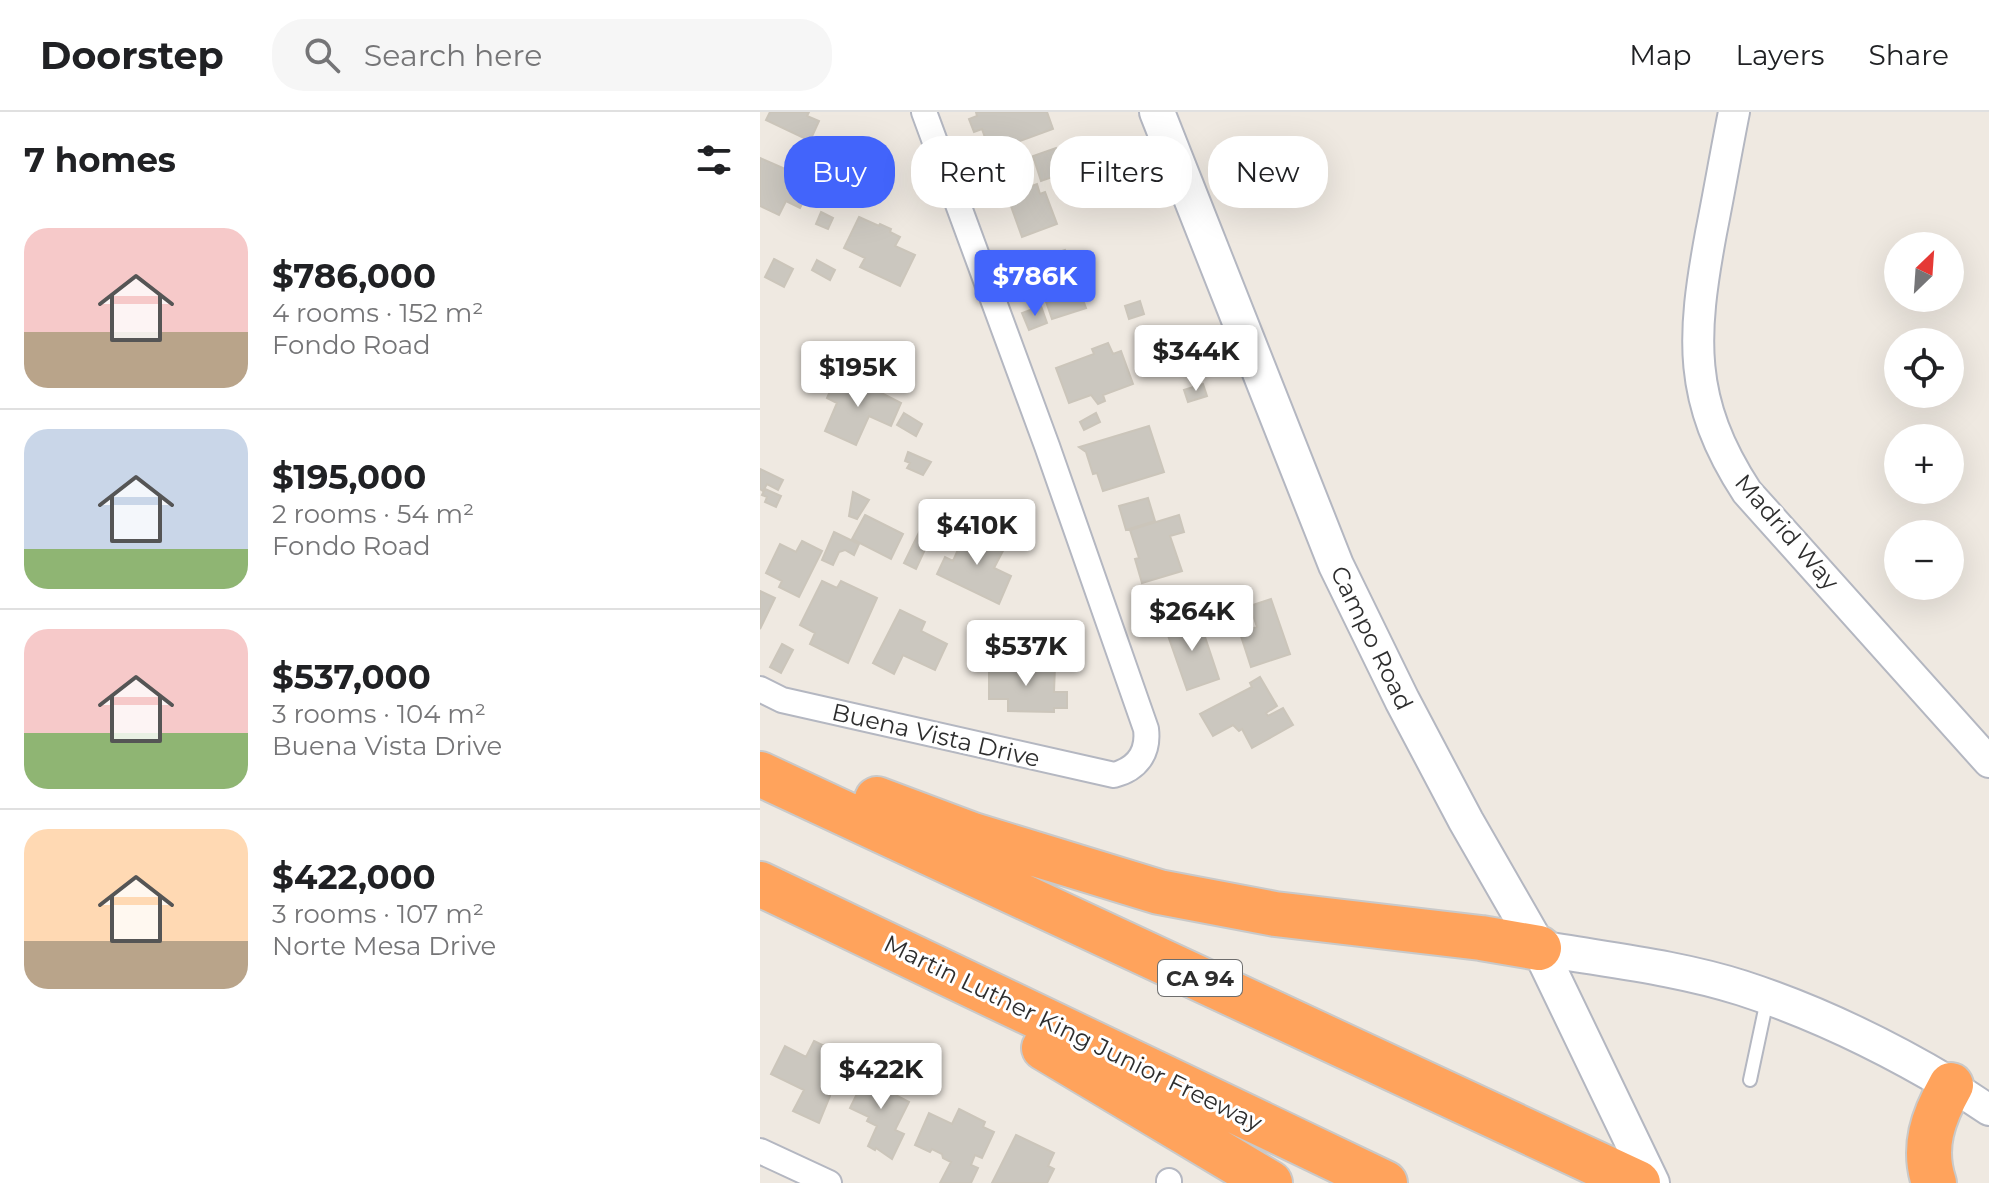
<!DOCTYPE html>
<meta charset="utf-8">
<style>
body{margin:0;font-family:Montserrat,sans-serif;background:#f6f6f6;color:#202124;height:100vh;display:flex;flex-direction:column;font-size:30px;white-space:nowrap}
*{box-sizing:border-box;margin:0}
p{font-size:26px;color:#757577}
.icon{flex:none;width:44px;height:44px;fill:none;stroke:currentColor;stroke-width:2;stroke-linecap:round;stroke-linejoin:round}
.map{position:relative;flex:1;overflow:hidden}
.drawer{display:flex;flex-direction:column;background:#fff;width:760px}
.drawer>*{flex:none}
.hud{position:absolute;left:24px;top:24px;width:760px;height:72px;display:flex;gap:16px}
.needle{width:52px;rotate:25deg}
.buttons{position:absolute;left:1124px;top:120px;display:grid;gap:16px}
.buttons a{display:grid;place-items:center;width:80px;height:80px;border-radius:50%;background:#fff;box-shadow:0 8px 32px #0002;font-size:40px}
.price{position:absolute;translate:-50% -68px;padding:0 18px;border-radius:8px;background:#fff;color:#222;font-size:26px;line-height:52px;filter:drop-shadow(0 2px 4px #0008)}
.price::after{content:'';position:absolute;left:50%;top:48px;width:24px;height:18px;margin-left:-12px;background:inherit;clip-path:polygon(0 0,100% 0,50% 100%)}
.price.on{background:#4264fb;color:#fff}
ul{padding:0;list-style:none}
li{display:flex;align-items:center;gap:24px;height:200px;padding:0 24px}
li+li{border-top:2px solid #e0e0e0}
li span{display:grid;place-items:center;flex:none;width:224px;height:160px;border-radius:24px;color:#555}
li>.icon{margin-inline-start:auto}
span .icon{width:96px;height:96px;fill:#fffc;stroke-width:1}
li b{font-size:34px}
h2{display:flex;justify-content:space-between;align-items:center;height:96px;padding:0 24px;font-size:34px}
.pill{padding:0 28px;border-radius:32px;background:#fff;box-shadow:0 8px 32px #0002;font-size:28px;line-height:72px}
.pill.on{background:#4264fb;color:#fff}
header{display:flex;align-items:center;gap:48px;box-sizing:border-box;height:112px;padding:0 40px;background:#fff;border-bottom:2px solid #e0e0e0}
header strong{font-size:38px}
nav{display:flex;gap:44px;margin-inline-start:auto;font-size:28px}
.search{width:560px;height:72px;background:#f6f6f6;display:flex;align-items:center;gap:20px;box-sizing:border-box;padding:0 28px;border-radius:32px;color:#757577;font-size:30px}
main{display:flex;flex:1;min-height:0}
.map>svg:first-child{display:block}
.building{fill:#cbc7bf;stroke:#cbc5ba;stroke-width:2}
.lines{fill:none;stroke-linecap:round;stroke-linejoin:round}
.service-casing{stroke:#b4b7c1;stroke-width:16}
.minor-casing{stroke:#b4b7c1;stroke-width:28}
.tertiary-casing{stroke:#b4b7c1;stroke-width:34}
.secondary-casing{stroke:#b4b7c1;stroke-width:38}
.motorway-casing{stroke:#c9c9c9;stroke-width:48}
.service{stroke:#fff;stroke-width:12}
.minor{stroke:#fff;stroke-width:24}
.tertiary{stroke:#fff;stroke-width:30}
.secondary{stroke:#fff;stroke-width:34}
.motorway{stroke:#ffa35c;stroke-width:44}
.labels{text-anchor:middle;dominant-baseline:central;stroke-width:6;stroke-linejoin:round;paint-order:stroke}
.shield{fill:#fff;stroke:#6d6d6d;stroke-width:2}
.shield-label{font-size:22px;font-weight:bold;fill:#2e2e2e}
.street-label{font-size:24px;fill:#2e2e2e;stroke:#fff}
</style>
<header>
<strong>Doorstep</strong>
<div class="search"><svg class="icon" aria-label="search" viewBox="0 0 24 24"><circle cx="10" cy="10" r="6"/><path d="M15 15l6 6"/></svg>Search here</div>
<nav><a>Map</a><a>Layers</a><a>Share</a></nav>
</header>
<main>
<section class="drawer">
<h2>7 homes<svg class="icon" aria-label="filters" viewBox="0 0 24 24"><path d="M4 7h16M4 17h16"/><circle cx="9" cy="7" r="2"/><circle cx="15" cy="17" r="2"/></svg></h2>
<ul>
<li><span style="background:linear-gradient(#f6c9c9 65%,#b9a48a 0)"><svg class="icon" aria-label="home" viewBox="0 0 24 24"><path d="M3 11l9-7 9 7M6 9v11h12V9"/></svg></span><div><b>$786,000</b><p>4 rooms · 152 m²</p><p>Fondo Road</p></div></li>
<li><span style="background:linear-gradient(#c9d6e8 75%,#8fb573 0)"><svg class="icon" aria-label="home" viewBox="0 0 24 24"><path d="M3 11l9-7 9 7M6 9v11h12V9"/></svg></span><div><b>$195,000</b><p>2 rooms · 54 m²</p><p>Fondo Road</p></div></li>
<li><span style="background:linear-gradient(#f6c9c9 65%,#8fb573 0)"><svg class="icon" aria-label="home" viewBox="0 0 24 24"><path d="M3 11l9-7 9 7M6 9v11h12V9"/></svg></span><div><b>$537,000</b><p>3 rooms · 104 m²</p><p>Buena Vista Drive</p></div></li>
<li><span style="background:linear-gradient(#ffd9b3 70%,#b9a48a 0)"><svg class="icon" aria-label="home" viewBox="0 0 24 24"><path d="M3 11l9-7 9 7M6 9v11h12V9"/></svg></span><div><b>$422,000</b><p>3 rooms · 107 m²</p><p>Norte Mesa Drive</p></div></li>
</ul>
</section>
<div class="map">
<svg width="1229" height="1071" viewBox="0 0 1229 1071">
<rect width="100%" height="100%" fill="#efe9e1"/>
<path class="building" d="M 10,0 L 49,0 L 47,4 L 59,9 L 50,29 L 6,8 Z
M 216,0 L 287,0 L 293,17 L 230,40 L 222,17 L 214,20 L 209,7 L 217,4 Z
M 296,36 L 304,61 L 281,69 L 273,44 Z
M 0,46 L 39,63 L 33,76 L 47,83 L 40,96 L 26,89 L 19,103 L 0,94 Z
M 277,72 L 280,82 L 285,80 L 297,112 L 262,125 L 247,83 Z
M 61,100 L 73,106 L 68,117 L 56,112 Z
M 99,105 L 119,114 L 120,112 L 131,117 L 130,120 L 140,125 L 135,134 L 155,143 L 140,174 L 100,155 L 105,146 L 84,136 Z
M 305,138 L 326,196 L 292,207 L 282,178 L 273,181 L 268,167 L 277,164 L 272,149 Z
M 14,147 L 33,157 L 24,175 L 5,165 Z
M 57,148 L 75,158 L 70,168 L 52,158 Z
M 380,189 L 384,202 L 369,207 L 365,194 Z
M 281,194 L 287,211 L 269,218 L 262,201 Z
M 348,231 L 353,242 L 361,239 L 373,272 L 343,283 L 345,289 L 338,292 L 331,283 L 309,291 L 296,256 L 334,242 L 332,237 Z
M 90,265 L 141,291 L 131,314 L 109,304 L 96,333 L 65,319 L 77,291 L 67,286 L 75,268 L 86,273 Z
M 443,272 L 447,284 L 428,290 L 424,278 Z
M 144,301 L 162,312 L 156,324 L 137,313 Z
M 336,301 L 340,310 L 324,318 L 320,310 Z
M 389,314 L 404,360 L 343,379 L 337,361 L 333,362 L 326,340 L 319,335 Z
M 148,340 L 171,350 L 163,363 L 147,356 L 150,351 L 145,349 Z
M 0,357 L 23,368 L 18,378 L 7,372 L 3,379 L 0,377 Z
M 5,377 L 21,384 L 16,395 L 5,390 L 7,385 L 2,383 Z
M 93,380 L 109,388 L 97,407 L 89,404 Z
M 388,386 L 395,409 L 366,418 L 359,394 Z
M 169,400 L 180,405 L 156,457 L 144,451 Z
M 105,403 L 143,422 L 131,447 L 92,427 Z
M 419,403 L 424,420 L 410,424 L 422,459 L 382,471 L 375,447 L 379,446 L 370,418 Z
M 207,417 L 245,435 L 234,456 L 251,464 L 239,492 L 177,462 L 185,445 L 193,449 Z
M 74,420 L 99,432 L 94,443 L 85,438 L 79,440 L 73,453 L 62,448 Z
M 42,429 L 62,439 L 39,485 L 19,475 L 22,469 L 6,461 L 20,432 L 36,440 Z
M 62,469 L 77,476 L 81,469 L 117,486 L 88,551 L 50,532 L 55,521 L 40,513 Z
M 0,479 L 15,486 L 0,517 Z
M 511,487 L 530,542 L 491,555 L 480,521 L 497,515 L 490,494 Z
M 140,498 L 165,510 L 161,519 L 187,532 L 175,558 L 143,543 L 134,562 L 113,551 Z
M 438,504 L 459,567 L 427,578 L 405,515 Z
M 22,532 L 33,538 L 21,561 L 10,555 Z
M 229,553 L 295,554 L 294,580 L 307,580 L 307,596 L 294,596 L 294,600 L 248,599 L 248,587 L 229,587 Z
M 500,565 L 517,594 L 506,601 L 508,604 L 523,596 L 533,613 L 492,636 L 482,617 L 479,619 L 473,613 L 453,624 L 440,602 L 492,575 L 490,571 Z
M 54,929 L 91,947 L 83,964 L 75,961 L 65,981 L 70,984 L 59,1011 L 33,999 L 44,978 L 11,962 L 25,934 L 46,945 Z
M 110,955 L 132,966 L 126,978 L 149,990 L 135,1018 L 144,1022 L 132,1047 L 116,1036 L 115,1038 L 108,1034 L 117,1014 L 107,1009 L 109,1005 L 90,996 Z
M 199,997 L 225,1010 L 223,1015 L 234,1020 L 222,1046 L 215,1043 L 211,1053 L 218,1056 L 211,1071 L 180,1071 L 191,1050 L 183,1046 L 182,1042 L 172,1037 L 170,1040 L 155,1033 L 169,1001 L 192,1012 Z
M 256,1023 L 294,1041 L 288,1054 L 294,1057 L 287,1071 L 232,1071 Z"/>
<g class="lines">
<g class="service-casing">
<path id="service" d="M 990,968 L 1007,888"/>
</g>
<g class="minor-casing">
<path id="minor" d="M 0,577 L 22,588 L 354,663 C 377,657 389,641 386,617 L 287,334 L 164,0
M 0,1039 L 69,1071
M 409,1069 L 409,1071"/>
</g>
<g class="tertiary-casing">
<path id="tertiary" d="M 974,0 C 966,40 959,81 951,121 C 932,224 927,288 987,380 L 1229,650
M 1191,973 L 1229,998"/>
</g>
<g class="secondary-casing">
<path id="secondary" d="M 397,0 L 576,453 L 642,588 L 706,709 L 779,836 L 892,1071
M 779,836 C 847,848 916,855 982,876 C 1056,900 1124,933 1191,973"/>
</g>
<g class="motorway-casing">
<path id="motorway" d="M 0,662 L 878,1071
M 117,687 L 213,723 L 399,780 L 515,802 L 721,826 L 779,836
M 0,772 L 625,1071
M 284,936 L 510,1071
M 1174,1071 C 1162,1035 1173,1005 1191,973"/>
</g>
<use href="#service" class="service"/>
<use href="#minor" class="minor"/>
<use href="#tertiary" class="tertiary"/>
<use href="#secondary" class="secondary"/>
<use href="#motorway" class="motorway"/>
</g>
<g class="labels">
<rect class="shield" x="398" y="848" width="84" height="36" rx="6"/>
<g class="shield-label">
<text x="440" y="866">CA 94</text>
</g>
<g class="street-label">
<text transform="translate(1027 420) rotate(49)">Madrid Way</text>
<text transform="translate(612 526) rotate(64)">Campo Road</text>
<text transform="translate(176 623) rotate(13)">Buena Vista Drive</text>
<text transform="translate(313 921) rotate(26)">Martin Luther King Junior Freeway</text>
</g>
</g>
</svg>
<div class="buttons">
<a><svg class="needle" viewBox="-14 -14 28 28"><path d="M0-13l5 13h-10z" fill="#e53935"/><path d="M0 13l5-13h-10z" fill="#757577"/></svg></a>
<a><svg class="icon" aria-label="locate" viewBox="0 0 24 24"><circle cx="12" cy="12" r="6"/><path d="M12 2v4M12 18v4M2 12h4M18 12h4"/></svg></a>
<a>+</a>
<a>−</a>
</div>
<b class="price on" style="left:275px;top:206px">$786K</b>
<b class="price" style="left:436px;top:281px">$344K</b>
<b class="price" style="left:98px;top:297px">$195K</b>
<b class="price" style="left:217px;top:455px">$410K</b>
<b class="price" style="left:432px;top:541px">$264K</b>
<b class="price" style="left:266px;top:576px">$537K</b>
<b class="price" style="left:121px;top:999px">$422K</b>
<div class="hud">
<a class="pill on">Buy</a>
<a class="pill">Rent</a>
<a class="pill">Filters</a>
<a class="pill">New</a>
</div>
</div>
</main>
